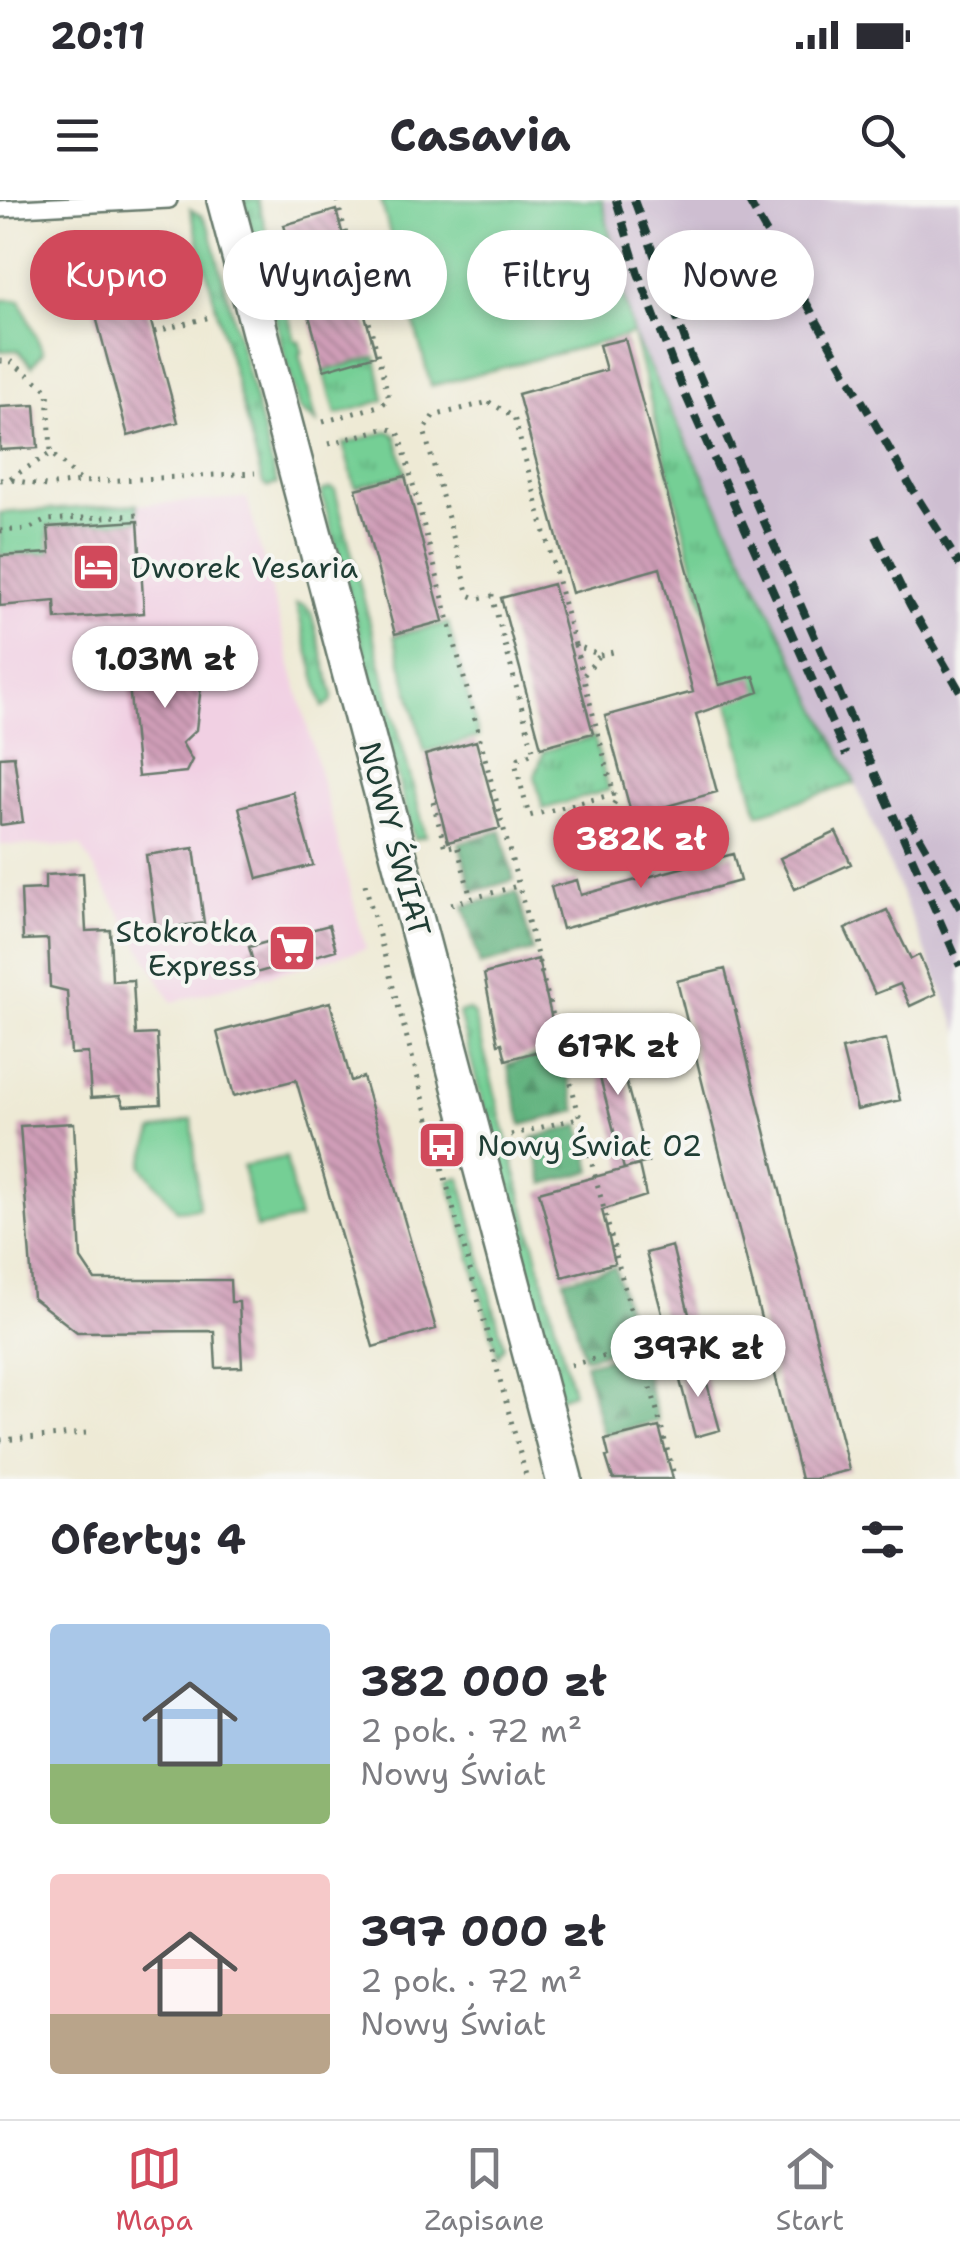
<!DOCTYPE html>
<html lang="pl">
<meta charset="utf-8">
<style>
body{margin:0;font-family:"Shantell Sans",sans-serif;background:#f7f7f7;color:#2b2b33;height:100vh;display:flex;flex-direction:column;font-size:38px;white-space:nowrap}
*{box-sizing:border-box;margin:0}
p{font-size:32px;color:#7c7c81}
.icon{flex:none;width:55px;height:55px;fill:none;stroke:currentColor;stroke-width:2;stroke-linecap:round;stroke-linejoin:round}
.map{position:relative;height:1279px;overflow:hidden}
.drawer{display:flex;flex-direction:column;background:#fff;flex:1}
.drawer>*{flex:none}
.top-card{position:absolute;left:30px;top:30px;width:900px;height:90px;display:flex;gap:20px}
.price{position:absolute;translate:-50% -85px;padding:0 22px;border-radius:35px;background:#fff;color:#222;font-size:32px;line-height:65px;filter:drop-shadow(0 2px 5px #0008)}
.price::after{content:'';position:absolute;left:50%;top:60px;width:30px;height:22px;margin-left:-15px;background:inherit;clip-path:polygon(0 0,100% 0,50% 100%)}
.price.active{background:#d1495b;color:#fff}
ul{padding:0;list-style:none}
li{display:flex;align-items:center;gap:30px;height:250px;padding:0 50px}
li span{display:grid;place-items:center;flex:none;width:280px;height:200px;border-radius:10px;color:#555}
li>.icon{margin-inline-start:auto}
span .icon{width:120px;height:120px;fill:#fffc;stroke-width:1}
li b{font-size:42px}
h2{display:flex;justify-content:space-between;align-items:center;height:120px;padding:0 50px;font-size:42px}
.chip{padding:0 35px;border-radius:45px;background:#fff;box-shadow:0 5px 15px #0003;font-size:35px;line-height:90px}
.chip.active{background:#d1495b;color:#fff}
.status{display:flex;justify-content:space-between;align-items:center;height:70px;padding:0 50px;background:#fff;direction:ltr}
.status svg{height:28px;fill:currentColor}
header{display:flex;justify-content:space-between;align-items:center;height:130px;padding:0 50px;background:#fff;font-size:45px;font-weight:700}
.tabs{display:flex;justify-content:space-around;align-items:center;height:140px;border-top:2px solid #e1e1e2;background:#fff;font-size:28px;color:#7c7c81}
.tabs a{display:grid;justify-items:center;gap:5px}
.tabs .active{color:#d1495b}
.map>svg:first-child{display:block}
.built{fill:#f1d0e3}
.railway{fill:#cebed1}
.grass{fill:url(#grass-tufts);stroke:#4a8664;stroke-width:2.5}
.forest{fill:url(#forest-firs);stroke:#407859;stroke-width:2.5}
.green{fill:#75cf95;stroke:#4a8664;stroke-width:2.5}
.building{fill:url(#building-back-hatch)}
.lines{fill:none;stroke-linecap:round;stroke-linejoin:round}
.service-casing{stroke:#677a6c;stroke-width:20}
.tertiary-casing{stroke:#677a6c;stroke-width:40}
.path{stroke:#677a6c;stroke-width:5;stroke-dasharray:2.5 8;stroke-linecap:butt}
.service{stroke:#fff;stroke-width:15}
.tertiary{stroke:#fff;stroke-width:35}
.rail{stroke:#1f3d34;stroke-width:8;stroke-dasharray:15 8;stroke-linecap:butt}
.labels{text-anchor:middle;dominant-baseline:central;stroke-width:8;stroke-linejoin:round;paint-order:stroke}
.poi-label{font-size:30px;fill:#1f3d34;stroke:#f6f6f2;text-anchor:start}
.street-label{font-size:30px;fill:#1f3d34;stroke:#f6f6f2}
</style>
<div class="status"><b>20:11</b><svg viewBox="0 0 49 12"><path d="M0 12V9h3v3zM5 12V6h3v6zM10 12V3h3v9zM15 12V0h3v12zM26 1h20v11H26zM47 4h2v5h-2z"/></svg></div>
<header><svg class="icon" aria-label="menu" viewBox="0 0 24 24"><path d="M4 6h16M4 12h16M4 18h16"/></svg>Casavia<svg class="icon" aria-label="search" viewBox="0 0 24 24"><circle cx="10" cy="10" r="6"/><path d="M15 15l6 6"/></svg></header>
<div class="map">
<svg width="960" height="1279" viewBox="0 0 960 1279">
<defs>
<pattern id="grass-tufts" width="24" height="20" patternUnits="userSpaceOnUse" patternTransform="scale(2.5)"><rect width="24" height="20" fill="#75cf95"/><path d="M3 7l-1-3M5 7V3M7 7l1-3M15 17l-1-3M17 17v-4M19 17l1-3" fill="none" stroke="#5fa97a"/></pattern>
<pattern id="forest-firs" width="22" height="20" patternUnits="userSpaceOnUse" patternTransform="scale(2.5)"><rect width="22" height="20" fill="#60b27e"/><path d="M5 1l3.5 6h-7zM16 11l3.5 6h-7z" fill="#4f9268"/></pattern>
<pattern id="building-back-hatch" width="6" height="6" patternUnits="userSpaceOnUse" patternTransform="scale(2.5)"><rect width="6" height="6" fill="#d09eb8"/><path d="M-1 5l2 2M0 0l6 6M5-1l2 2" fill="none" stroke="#a88296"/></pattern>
</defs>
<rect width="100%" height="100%" fill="#f6f6f2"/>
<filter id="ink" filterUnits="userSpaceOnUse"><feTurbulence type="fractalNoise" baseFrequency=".01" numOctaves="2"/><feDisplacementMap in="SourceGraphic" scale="20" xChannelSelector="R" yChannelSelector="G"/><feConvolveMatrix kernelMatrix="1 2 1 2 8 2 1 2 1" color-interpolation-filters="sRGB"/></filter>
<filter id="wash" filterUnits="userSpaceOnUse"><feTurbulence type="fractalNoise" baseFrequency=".0048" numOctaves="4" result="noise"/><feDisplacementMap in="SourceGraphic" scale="40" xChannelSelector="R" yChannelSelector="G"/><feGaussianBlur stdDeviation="2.25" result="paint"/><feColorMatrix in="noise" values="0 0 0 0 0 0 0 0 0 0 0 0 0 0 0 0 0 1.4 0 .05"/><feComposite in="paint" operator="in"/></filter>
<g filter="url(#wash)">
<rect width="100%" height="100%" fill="#eeead5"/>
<path class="built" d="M 247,298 L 366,749 L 172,802 L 81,646 L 0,645 L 0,313 Z"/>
<path class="railway" d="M 602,0 L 960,0 L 960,834 L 855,583 L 633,134 Z"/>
<path class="grass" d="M 244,0 L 258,0 L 285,102 L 289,101 L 291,109 L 287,111 L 295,141 L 299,141 L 302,152 L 299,154 L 317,223 L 299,209 Z
M 190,9 L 202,16 L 210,30 L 277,284 L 267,287 L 263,284 Z
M 633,134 L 855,583 L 758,614 Z
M 376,157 L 384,200 L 336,215 L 324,171 Z
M 389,231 L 396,236 L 406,273 L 355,287 L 343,244 Z
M 331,288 L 335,290 L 426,636 L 414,639 L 321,291 Z
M 296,404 L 304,405 L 311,412 L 333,495 L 331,502 L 323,507 Z
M 594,537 L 609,590 L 543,609 L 535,576 L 544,551 Z
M 469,810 L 473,813 L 481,839 L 573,1193 L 559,1198 L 459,813 Z
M 460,977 L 504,1146 L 498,1156 L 449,980 Z"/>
<path class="forest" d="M 501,631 L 514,680 L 473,692 L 459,643 Z
M 517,692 L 533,751 L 480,765 L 464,706 Z
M 561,850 L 577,911 L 522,925 L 507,864 Z
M 580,925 L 592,971 L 544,984 L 532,938 Z
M 615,1067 L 637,1144 L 584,1158 L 564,1080 Z
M 640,1150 L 658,1221 L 603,1235 L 585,1164 Z"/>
<path class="green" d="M 381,0 L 602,0 L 633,134 L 431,186 Z
M 0,100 L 20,100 L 43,152 L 32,166 L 18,150 L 0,151 Z
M 137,304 L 138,321 L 48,327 L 50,353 L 0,356 L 0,313 Z
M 448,423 L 479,537 L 425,552 L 394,436 Z
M 192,919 L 199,1008 L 177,1010 L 142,966 L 153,931 Z
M 286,957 L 299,1019 L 256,1028 L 243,966 Z"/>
<g id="blocks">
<path class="building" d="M 336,10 L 376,155 L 324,170 L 284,25 Z
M 130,44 L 178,222 L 128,236 L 80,57 Z
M 625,139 L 719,485 L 754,476 L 759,492 L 696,514 L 717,592 L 632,616 L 605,516 L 693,492 L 660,368 L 572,393 L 518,194 L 606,170 L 599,145 Z
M 35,205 L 38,248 L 0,250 L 0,207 Z
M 405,276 L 443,421 L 395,434 L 356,289 Z
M 138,321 L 144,413 L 56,419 L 55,401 L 0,406 L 0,356 L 50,353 L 48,327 Z
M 553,384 L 593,533 L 541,547 L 501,398 Z
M 205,451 L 196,530 L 182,543 L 192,560 L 186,572 L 138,577 L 127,464 Z
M 476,541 L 500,628 L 448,642 L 425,555 Z
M 14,556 L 23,622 L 0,625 L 0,557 Z
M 293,592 L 313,665 L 258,679 L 239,607 Z
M 836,632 L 851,664 L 795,689 L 780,658 Z
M 194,648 L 204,723 L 156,729 L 146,655 Z
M 733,654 L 740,681 L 562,729 L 551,687 L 577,680 L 581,695 Z
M 83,673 L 86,731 L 110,730 L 112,781 L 133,780 L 136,835 L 157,834 L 161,904 L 124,906 L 120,896 L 91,898 L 88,853 L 71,854 L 67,791 L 50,787 L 48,739 L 23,740 L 21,690 L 45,689 L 45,675 Z
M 887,710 L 911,759 L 919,755 L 936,794 L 910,806 L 900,784 L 875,794 L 845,729 Z
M 329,725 L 336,750 L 256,773 L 249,747 Z
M 538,759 L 558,846 L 506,860 L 502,843 L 498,844 L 484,774 Z
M 725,769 L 849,1270 L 814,1279 L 801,1279 L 677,781 Z
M 330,802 L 351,881 L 363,877 L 436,1129 L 373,1147 L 296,880 L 234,896 L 217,832 Z
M 616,829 L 624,859 L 620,860 L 648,962 L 624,969 L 589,836 Z
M 886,839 L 900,900 L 857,910 L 842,849 Z
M 74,923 L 81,1059 L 95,1080 L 230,1080 L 231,1102 L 239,1102 L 242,1167 L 216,1168 L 214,1131 L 77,1132 L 33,1098 L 20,926 Z
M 639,965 L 646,996 L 602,1010 L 615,1063 L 562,1077 L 539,992 Z
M 672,1046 L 690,1118 L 665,1125 L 646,1053 Z
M 701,1162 L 720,1230 L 695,1237 L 677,1169 Z
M 659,1227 L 673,1279 L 613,1279 L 606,1257 L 609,1256 L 605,1240 Z"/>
</g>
</g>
<g filter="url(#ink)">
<use href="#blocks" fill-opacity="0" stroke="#677a6c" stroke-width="2.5"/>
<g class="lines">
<g class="service-casing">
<path id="service" d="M 0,9 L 169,0"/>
</g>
<g class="tertiary-casing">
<path id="tertiary" d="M 225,0 L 564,1279"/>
</g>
<path class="path" d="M 154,132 L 214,116
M 0,161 L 10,161 L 48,190 L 51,253
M 489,202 L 514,217 L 575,445 L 600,455 L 583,476 L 614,594 L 529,616 L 516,566 L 519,558 L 534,553 L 492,396 L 478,399 L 469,395 L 424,230 L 433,216 Z
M 323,222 L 382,205 L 389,198 L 337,0
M 329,244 L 386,228 L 398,232 L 401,239 L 675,1279
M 0,280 L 9,279 L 51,253 L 82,282 L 255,273
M 12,280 L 46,286 L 80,282
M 0,331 L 28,329 L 47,320 L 138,315
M 575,445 L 583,476
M 600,455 L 618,451
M 433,602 L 445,648 L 457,645 L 471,699
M 592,640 L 616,600 L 614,594
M 365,684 L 527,1279
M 451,704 L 521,685
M 511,935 L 582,917
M 571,1165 L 640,1147
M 0,1240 L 86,1233"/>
<use href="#service" class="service"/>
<use href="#tertiary" class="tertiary"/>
<path class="rail" d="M 616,0 L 638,73 L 681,185 L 846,555
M 634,0 L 690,154 L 960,766
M 748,0 L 912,289 L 960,365
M 876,336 L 910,405 L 960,491
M 908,616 L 960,708"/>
</g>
</g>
<defs>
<g id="hotel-square" transform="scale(2.5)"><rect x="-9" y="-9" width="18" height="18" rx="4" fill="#d1495b" stroke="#f6f6f2"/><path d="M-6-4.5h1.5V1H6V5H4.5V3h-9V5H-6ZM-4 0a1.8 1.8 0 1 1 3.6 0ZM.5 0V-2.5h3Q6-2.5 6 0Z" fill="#fff"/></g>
<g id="supermarket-square" transform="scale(2.5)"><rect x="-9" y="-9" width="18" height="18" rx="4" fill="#d1495b" stroke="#f6f6f2"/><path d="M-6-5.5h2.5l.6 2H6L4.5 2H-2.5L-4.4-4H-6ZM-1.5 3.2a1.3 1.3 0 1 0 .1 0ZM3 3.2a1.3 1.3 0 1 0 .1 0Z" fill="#fff"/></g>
<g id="bus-square" transform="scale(2.5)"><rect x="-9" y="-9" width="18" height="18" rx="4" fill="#d1495b" stroke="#f6f6f2"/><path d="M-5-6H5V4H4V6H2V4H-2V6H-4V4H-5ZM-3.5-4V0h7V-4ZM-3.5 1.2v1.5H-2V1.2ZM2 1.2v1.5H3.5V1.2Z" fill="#fff"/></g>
</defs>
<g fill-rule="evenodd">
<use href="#hotel-square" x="96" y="367"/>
<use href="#supermarket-square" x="292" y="748"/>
<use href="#bus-square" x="442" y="945"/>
</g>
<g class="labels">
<g class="poi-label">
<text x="131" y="367">Dworek Vesaria</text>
<text x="257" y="731" text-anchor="end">Stokrotka<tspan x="257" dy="34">Express</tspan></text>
<text x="477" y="945">Nowy Świat 02</text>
</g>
<g class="street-label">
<text transform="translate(395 639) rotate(75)">NOWY ŚWIAT</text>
</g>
</g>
</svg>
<b class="price" style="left:165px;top:511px">1.03M zł</b>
<b class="price active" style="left:641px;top:691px">382K zł</b>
<b class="price" style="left:618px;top:898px">617K zł</b>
<b class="price" style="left:698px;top:1200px">397K zł</b>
<div class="top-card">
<a class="chip active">Kupno</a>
<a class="chip">Wynajem</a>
<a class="chip">Filtry</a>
<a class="chip">Nowe</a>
</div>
</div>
<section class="drawer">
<h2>Oferty: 4<svg class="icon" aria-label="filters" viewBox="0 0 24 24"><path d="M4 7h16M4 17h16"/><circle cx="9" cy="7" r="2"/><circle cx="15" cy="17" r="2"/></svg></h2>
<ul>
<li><span style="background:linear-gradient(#a9c7e8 70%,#8fb573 0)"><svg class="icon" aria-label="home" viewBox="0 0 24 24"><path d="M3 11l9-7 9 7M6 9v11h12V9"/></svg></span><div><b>382 000 zł</b><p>2 pok. · 72 m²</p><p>Nowy Świat</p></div></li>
<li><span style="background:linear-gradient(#f6c9c9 70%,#b9a48a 0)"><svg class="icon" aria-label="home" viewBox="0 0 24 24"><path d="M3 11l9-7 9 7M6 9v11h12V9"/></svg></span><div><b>397 000 zł</b><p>2 pok. · 72 m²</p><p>Nowy Świat</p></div></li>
</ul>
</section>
<nav class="tabs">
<a class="active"><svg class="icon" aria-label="map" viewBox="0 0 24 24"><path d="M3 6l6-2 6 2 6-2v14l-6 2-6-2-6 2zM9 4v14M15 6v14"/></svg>Mapa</a>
<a><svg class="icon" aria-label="saved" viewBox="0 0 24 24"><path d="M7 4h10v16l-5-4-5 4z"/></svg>Zapisane</a>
<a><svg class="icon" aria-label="home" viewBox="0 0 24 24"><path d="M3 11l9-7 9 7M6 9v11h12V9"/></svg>Start</a>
</nav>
